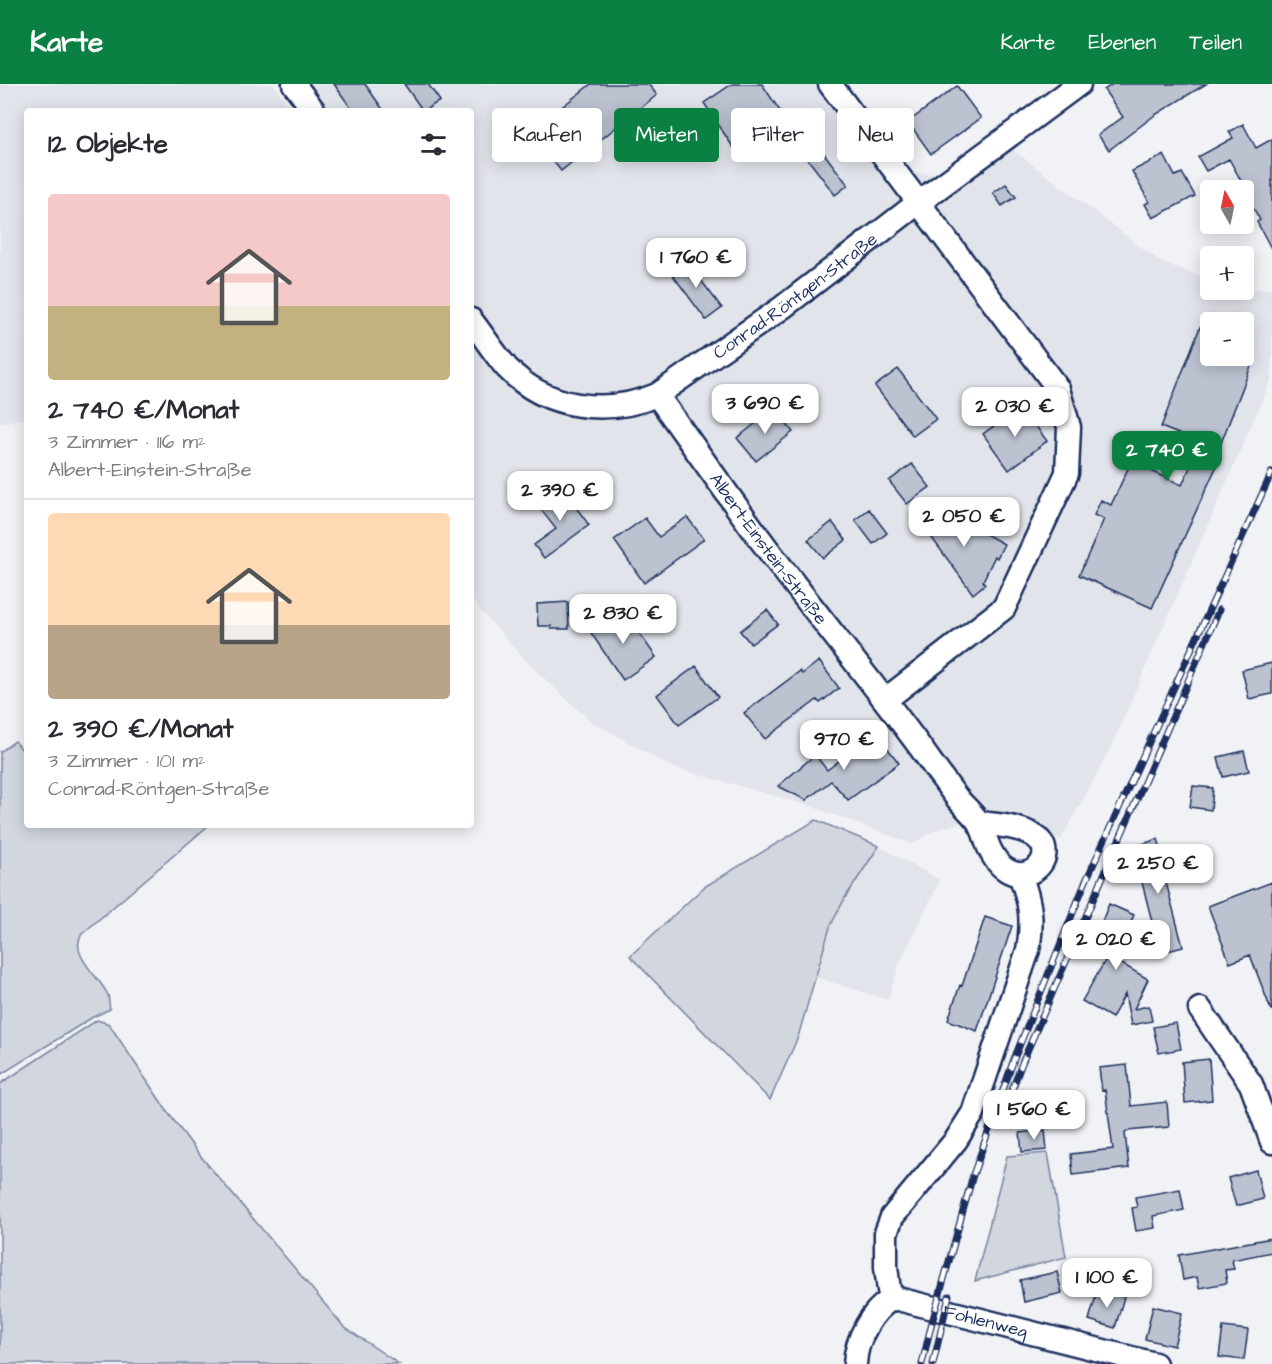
<!DOCTYPE html>
<html lang="de">
<meta charset="utf-8">
<style>
body{margin:0;font-family:"Architects Daughter",sans-serif;background:#f7f7f7;color:#2b2b33;height:100vh;display:flex;flex-direction:column;font-size:22px;white-space:nowrap}
*{box-sizing:border-box;margin:0}
p{font-size:20px;color:#7c7c81}
.icon{flex:none;width:33px;height:33px;fill:none;stroke:currentColor;stroke-width:2;stroke-linecap:round;stroke-linejoin:round}
.map{position:relative;flex:1;overflow:hidden}
.sheet{position:absolute;left:24px;top:24px;width:450px;height:720px;display:flex;flex-direction:column;background:#fff;border-radius:6px;box-shadow:0 3px 15px #0003}
.sheet>*{flex:none}
.hud{position:absolute;left:492px;top:24px;width:570px;height:54px;display:flex;gap:12px}
.needle{width:39px;rotate:351deg}
.tools{position:absolute;left:1200px;top:96px;display:grid;gap:12px}
.tools a{display:grid;place-items:center;width:54px;height:54px;border-radius:6px;background:#fff;box-shadow:0 3px 15px #0003;font-size:30px}
.price{position:absolute;translate:-50% -51px;padding:0 14px;border-radius:12px;background:#fff;color:#222;font-size:20px;line-height:39px;filter:drop-shadow(0 2px 3px #0008)}
.price::after{content:'';position:absolute;left:50%;top:36px;width:18px;height:14px;margin-left:-9px;background:inherit;clip-path:polygon(0 0,100% 0,50% 100%)}
.price.active{background:#0b8043;color:#fff}
ul{padding:0;list-style:none}
li{display:grid;align-content:center;gap:12px;height:318px;padding:0 24px}
li+li{border-top:2px solid #e1e1e2}
li span{display:grid;place-items:center;height:186px;border-radius:6px;color:#555}
li>.icon{margin-inline-start:auto}
span .icon{width:108px;height:108px;fill:#fffc;stroke-width:1}
li b{font-size:26px}
h2{display:flex;justify-content:space-between;align-items:center;height:72px;padding:0 24px;font-size:26px}
.pill{padding:0 21px;border-radius:6px;background:#fff;box-shadow:0 3px 15px #0003;font-size:21px;line-height:54px}
.pill.active{background:#0b8043;color:#fff}
header{display:flex;align-items:center;gap:36px;box-sizing:border-box;height:84px;padding:0 30px;background:#0b8043;color:#fff}
header strong{font-size:28px}
nav{display:flex;gap:33px;margin-inline-start:auto;font-size:21px}
.map>svg:first-child{display:block}
.built{fill:#e1e4ea;fill-rule:evenodd}
.green{fill:#d2d6df;stroke:#76829e;stroke-width:1.5}
.building{fill:#bcc2d0;stroke:#1b2f5e;stroke-width:1.5}
.lines{fill:none;stroke-linecap:round;stroke-linejoin:round}
.minor-casing{stroke:#1b2f5e;stroke-width:27}
.minor{stroke:#fff;stroke-width:22}
.rail-casing{stroke:#1b2f5e;stroke-width:7}
.rail{stroke:#fff;stroke-width:4.5;stroke-dasharray:14;stroke-linecap:butt}
.labels{text-anchor:middle;dominant-baseline:central;stroke-width:6;stroke-linejoin:round;paint-order:stroke}
.street-label{font-size:18px;fill:#1b2f5e;stroke:#fff}
</style>
<header>
<strong>Karte</strong>
<nav><a>Karte</a><a>Ebenen</a><a>Teilen</a></nav>
</header>
<div class="map">
<svg width="1272" height="1280" viewBox="0 0 1272 1280">
<rect width="100%" height="100%" fill="#f1f2f5"/>
<filter id="ink" filterUnits="userSpaceOnUse"><feTurbulence type="fractalNoise" baseFrequency=".0167" numOctaves="2"/><feDisplacementMap in="SourceGraphic" scale="12" xChannelSelector="R" yChannelSelector="G"/><feConvolveMatrix kernelMatrix="1 2 1 2 8 2 1 2 1" color-interpolation-filters="sRGB"/></filter>
<g filter="url(#ink)">
<path class="built" d="M 0,0 L 273,0 L 293,27 L 27,27 L 27,334 L 0,339 Z
M 307,0 L 840,0 L 905,87 L 941,91 L 993,51 L 1161,178 L 1210,195 L 1210,206 L 1272,205 L 1272,294 L 1111,663 L 1061,756 L 1014,737 L 989,732 L 940,744 L 912,760 L 810,722 L 672,683 L 589,636 L 533,584 L 479,525 L 471,513 L 471,27 L 327,27 ZM 1210,238 L 1244,238 L 1244,272 L 1210,272 Z
M 879,762 L 940,796 L 900,878 L 888,916 L 815,893 L 830,843 L 845,814 Z"/>
<path class="green" d="M 15,657 L 27,672 L 27,741 L 209,741 L 82,850 C 68,870 100,893 108,911 C 109,915 109,921 110,925 L 93,933 L 0,991 L 0,668 Z
M 816,736 L 879,762 L 845,814 L 830,843 L 798,953 L 770,1016 L 630,872 L 704,803 Z
M 97,936 L 109,940 L 169,1030 L 198,1069 L 344,1243 L 399,1280 L 0,1280 L 0,1000 Z
M 1048,1069 L 1066,1173 L 975,1197 L 1007,1072 Z"/>
<path class="building" d="M 334,0 L 365,0 L 384,27 L 353,27 Z
M 404,0 L 428,0 L 440,17 L 423,27 Z
M 591,0 L 648,0 L 657,11 L 561,87 L 530,48 Z
M 732,0 L 762,0 L 782,30 L 733,63 L 704,19 Z
M 1113,0 L 1206,0 L 1155,31 L 1109,66 L 1098,51 L 1123,33 L 1104,6 Z
M 957,2 L 981,34 L 931,70 L 908,38 Z
M 1243,40 L 1256,64 L 1272,55 L 1272,166 L 1257,138 L 1260,136 L 1243,106 L 1245,104 L 1229,75 L 1206,87 L 1198,73 L 1233,54 L 1229,48 Z
M 807,47 L 848,101 L 835,111 L 794,57 Z
M 1164,71 L 1175,92 L 1182,89 L 1195,112 L 1153,134 L 1145,120 L 1149,118 L 1132,87 Z
M 1006,100 L 1016,113 L 1002,122 L 993,109 Z
M 685,175 L 722,224 L 706,236 L 669,186 Z
M 1200,243 L 1210,247 L 1210,272 L 1255,272 L 1214,377 L 1218,379 L 1152,524 L 1079,491 L 1104,435 L 1094,431 L 1101,416 L 1111,421 L 1131,378 L 1182,401 L 1201,359 L 1161,343 Z
M 898,285 L 936,335 L 913,352 L 875,302 Z
M 1021,322 L 1047,357 L 1009,386 L 983,350 Z
M 774,325 L 793,348 L 756,377 L 737,354 Z
M 912,380 L 930,403 L 907,420 L 889,397 Z
M 562,404 L 589,441 L 544,474 L 534,461 L 556,445 L 538,422 Z
M 938,424 L 1004,460 L 997,474 L 995,472 L 983,497 L 985,500 L 973,510 L 926,446 Z
M 869,425 L 887,449 L 873,460 L 855,436 Z
M 687,433 L 704,455 L 644,499 L 614,456 L 645,434 L 659,453 Z
M 832,438 L 846,456 L 823,474 L 808,456 Z
M 568,518 L 569,545 L 551,545 L 551,542 L 538,542 L 537,520 Z
M 623,526 L 656,573 L 623,596 L 591,549 Z
M 767,526 L 778,540 L 751,560 L 740,547 Z
M 819,577 L 839,604 L 820,619 L 817,616 L 765,655 L 744,629 L 800,587 L 802,590 Z
M 1272,579 L 1272,610 L 1249,615 L 1242,586 Z
M 696,582 L 718,613 L 679,641 L 657,611 Z
M 876,649 L 899,679 L 848,716 L 831,697 L 806,716 L 778,702 L 815,671 L 827,686 Z
M 1244,667 L 1249,687 L 1223,693 L 1218,673 Z
M 1193,702 L 1213,704 L 1211,726 L 1190,723 Z
M 1158,755 L 1166,782 L 1162,783 L 1183,863 L 1160,869 L 1133,763 Z
M 1272,798 L 1272,926 L 1271,926 L 1250,871 L 1230,879 L 1208,822 Z
M 1109,820 L 1134,831 L 1115,876 L 1148,895 L 1134,925 L 1149,922 L 1152,937 L 1131,941 L 1125,910 L 1112,934 L 1082,917 L 1106,875 L 1089,869 Z
M 985,833 L 1012,842 L 977,947 L 948,936 L 960,901 L 962,902 Z
M 1176,939 L 1181,965 L 1159,969 L 1153,943 Z
M 1209,975 L 1212,1016 L 1185,1019 L 1182,978 Z
M 1127,981 L 1131,1022 L 1167,1018 L 1169,1043 L 1127,1047 L 1125,1049 L 1129,1084 L 1073,1091 L 1071,1070 L 1113,1065 L 1105,1006 L 1102,1007 L 1099,984 Z
M 1045,1046 L 1047,1066 L 1022,1068 L 1020,1049 Z
M 1256,1086 L 1263,1115 L 1236,1122 L 1228,1094 Z
M 1180,1105 L 1184,1126 L 1153,1132 L 1155,1144 L 1136,1147 L 1132,1124 L 1137,1123 L 1135,1113 Z
M 1272,1154 L 1272,1168 L 1232,1176 L 1234,1185 L 1225,1186 L 1227,1199 L 1199,1204 L 1197,1193 L 1183,1196 L 1179,1171 Z
M 1057,1188 L 1062,1209 L 1024,1218 L 1020,1196 Z
M 1098,1205 L 1124,1213 L 1115,1244 L 1089,1236 Z
M 1153,1222 L 1182,1229 L 1174,1262 L 1145,1255 Z
M 1223,1243 L 1248,1246 L 1244,1276 L 1219,1273 Z"/>
<g class="lines">
<g class="minor-casing">
<g id="minor">
<path d="M 294,0 L 314,27"/>
<path d="M 830,0 L 1058,305 L 1069,343 L 1067,389 L 1004,524 L 885,616"/>
<path id="s1" d="M 471,236 C 483,251 494,269 507,284 C 546,325 606,332 657,311 L 783,223 L 918,119 L 1079,0"/>
<path id="s2" d="M 657,311 C 691,359 725,407 760,455 C 812,525 868,592 920,663 C 932,680 944,697 957,714 C 967,726 979,734 984,749 C 1006,830 1075,770 1029,749 C 1014,742 997,741 981,739"/>
<path d="M 1200,925 L 1251,1000 L 1272,1058"/>
<path d="M 894,1214 L 889,1206 L 886,1183 L 886,1149 L 892,1133 L 956,1056 L 973,1029 L 1028,866 C 1033,837 1031,819 1020,791"/>
<path id="s3" d="M 855,1280 C 856,1255 872,1225 894,1214 L 1155,1280"/>
</g>
</g>
<use href="#minor" class="minor"/>
<g class="rail-casing">
<path id="rail" d="M 1010,1011 L 1022,979 L 1219,526
M 922,1280 L 931,1242 L 973,1091 L 1014,975 L 1085,799 L 1272,388
M 933,1280 L 949,1212"/>
</g>
<use href="#rail" class="rail"/>
</g>
</g>
<g class="labels">
<g class="street-label">
<text stroke="none"><textPath href="#s1" startOffset="392">Conrad-Röntgen-Straße</textPath></text>
<text stroke="none"><textPath href="#s2" startOffset="190">Albert-Einstein-Straße</textPath></text>
<text stroke="none"><textPath href="#s3" startOffset="174">Fohlenweg</textPath></text>
</g>
</g>
</svg>
<div class="tools">
<a><svg class="needle" viewBox="-14 -14 28 28"><path d="M0-13l5 13h-10z" fill="#e53935"/><path d="M0 13l5-13h-10z" fill="#7c7c81"/></svg></a>
<a>+</a>
<a>−</a>
</div>
<b class="price" style="left:696px;top:205px">1 760 €</b>
<b class="price" style="left:765px;top:351px">3 690 €</b>
<b class="price" style="left:1015px;top:354px">2 030 €</b>
<b class="price active" style="left:1167px;top:398px">2 740 €</b>
<b class="price" style="left:560px;top:438px">2 390 €</b>
<b class="price" style="left:964px;top:464px">2 050 €</b>
<b class="price" style="left:623px;top:561px">2 830 €</b>
<b class="price" style="left:844px;top:687px">970 €</b>
<b class="price" style="left:1158px;top:811px">2 250 €</b>
<b class="price" style="left:1116px;top:887px">2 020 €</b>
<b class="price" style="left:1034px;top:1057px">1 560 €</b>
<b class="price" style="left:1107px;top:1225px">1 100 €</b>
<div class="hud">
<a class="pill">Kaufen</a>
<a class="pill active">Mieten</a>
<a class="pill">Filter</a>
<a class="pill">Neu</a>
</div>
<section class="sheet">
<h2>12 Objekte<svg class="icon" aria-label="filters" viewBox="0 0 24 24"><path d="M4 7h16M4 17h16"/><circle cx="9" cy="7" r="2"/><circle cx="15" cy="17" r="2"/></svg></h2>
<ul>
<li><span style="background:linear-gradient(#f6c9c9 60%,#c2b280 0)"><svg class="icon" aria-label="home" viewBox="0 0 24 24"><path d="M3 11l9-7 9 7M6 9v11h12V9"/></svg></span><div><b>2 740 €/Monat</b><p>3 Zimmer · 116 m²</p><p>Albert-Einstein-Straße</p></div></li>
<li><span style="background:linear-gradient(#ffd9b3 60%,#b9a48a 0)"><svg class="icon" aria-label="home" viewBox="0 0 24 24"><path d="M3 11l9-7 9 7M6 9v11h12V9"/></svg></span><div><b>2 390 €/Monat</b><p>3 Zimmer · 101 m²</p><p>Conrad-Röntgen-Straße</p></div></li>
</ul>
</section>
</div>
